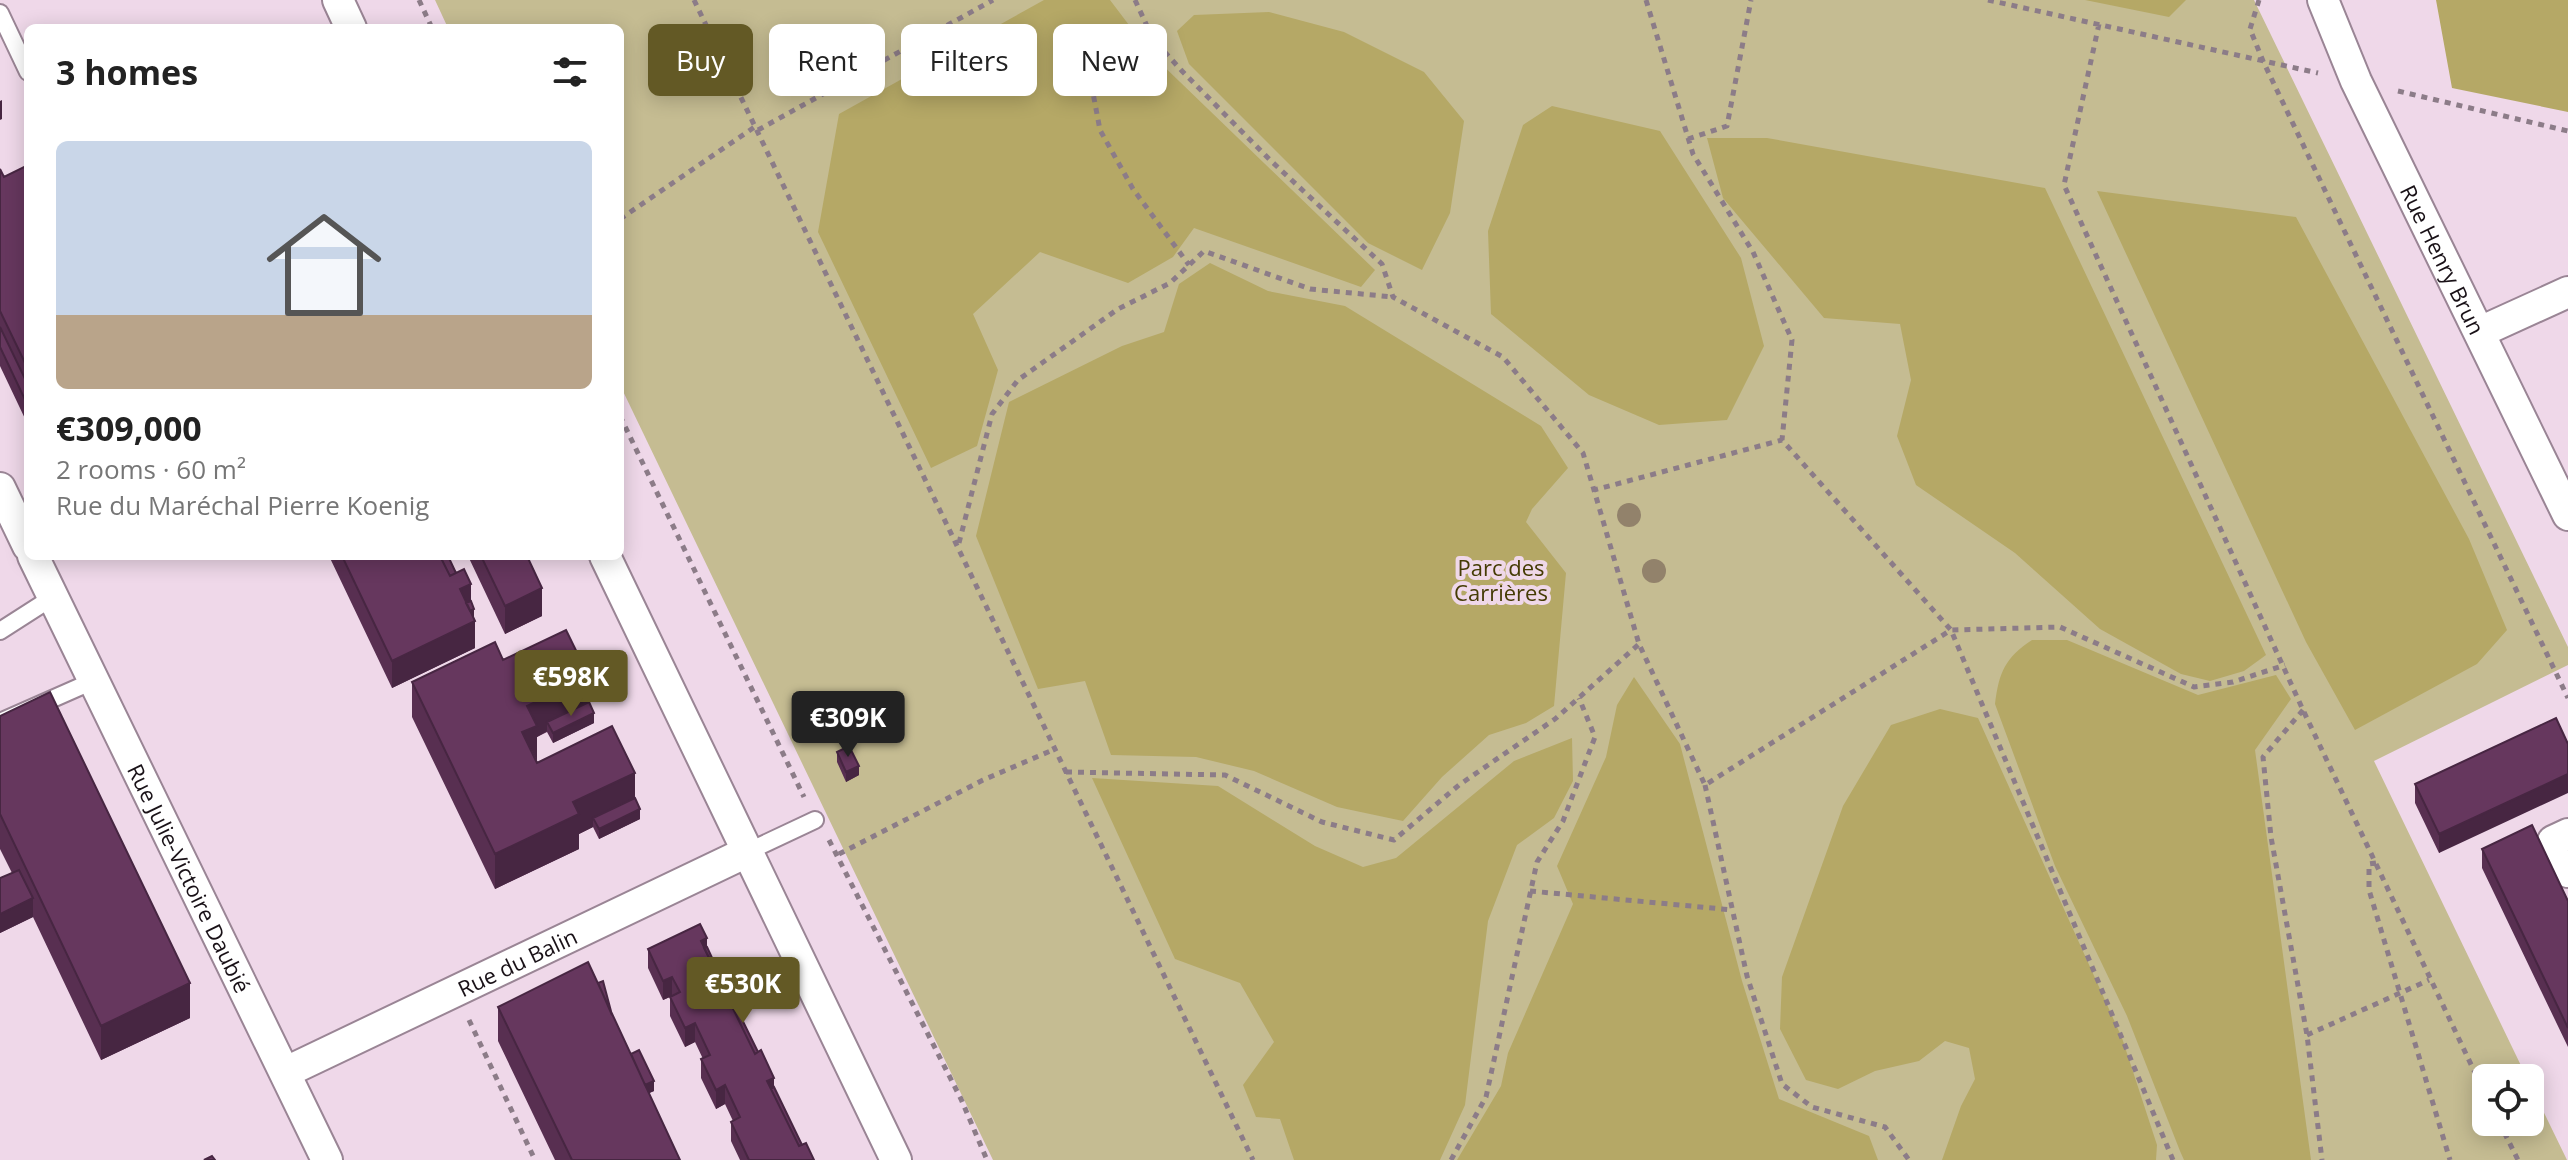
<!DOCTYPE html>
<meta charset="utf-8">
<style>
body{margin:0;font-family:"Open Sans",sans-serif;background:#f2f2f2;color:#222;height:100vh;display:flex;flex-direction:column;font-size:30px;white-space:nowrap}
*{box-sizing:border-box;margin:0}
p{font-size:26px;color:#767676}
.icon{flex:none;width:44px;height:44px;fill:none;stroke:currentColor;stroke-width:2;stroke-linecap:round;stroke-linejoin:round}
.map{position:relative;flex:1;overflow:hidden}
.drawer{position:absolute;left:24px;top:24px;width:600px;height:536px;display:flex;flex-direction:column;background:#fff;border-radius:12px;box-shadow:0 4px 20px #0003}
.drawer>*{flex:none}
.banner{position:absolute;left:648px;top:24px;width:760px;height:72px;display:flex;gap:16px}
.buttons{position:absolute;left:2472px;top:1064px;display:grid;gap:16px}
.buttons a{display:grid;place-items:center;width:72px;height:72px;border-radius:12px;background:#fff;box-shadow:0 4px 20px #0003;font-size:40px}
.price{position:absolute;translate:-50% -68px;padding:0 18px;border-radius:8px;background:#635925;color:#fff;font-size:26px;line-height:52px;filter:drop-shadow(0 2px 4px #0008)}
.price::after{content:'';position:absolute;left:50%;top:48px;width:24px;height:18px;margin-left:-12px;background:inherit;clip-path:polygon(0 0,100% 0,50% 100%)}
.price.active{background:#222;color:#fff}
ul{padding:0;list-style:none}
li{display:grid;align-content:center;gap:16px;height:424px;padding:0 32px}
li+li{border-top:2px solid #e0e0e0}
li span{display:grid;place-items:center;height:248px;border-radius:12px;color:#555}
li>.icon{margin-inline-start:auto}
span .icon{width:144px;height:144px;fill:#fffc;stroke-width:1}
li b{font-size:34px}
h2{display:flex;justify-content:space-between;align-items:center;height:96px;padding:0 32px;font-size:34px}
.pill{padding:0 28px;border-radius:12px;background:#fff;box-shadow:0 4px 20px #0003;font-size:28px;line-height:72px}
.pill.active{background:#635925;color:#fff}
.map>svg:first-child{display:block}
.green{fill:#c5bc92}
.forest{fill:#b5a866}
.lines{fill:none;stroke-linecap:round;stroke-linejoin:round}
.lane-casing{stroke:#9a8595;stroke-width:20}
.street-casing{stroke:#9a8595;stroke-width:34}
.path{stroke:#8c7c88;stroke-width:5;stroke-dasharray:6 6;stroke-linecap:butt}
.lane{stroke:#fff;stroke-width:16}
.street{stroke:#fff;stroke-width:30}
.tree{fill:#92826b}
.wall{fill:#582f51}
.shaded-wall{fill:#472642}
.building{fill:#66375e;stroke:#472642;stroke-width:2}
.labels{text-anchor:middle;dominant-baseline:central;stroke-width:8;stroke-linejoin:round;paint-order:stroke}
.street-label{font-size:22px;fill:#191117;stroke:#efd8e9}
.park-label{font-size:22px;fill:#453b04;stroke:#efd8e9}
</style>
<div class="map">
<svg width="2568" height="1160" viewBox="0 0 2568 1160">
<rect width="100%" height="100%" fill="#efd8e9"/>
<path class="green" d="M 435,0 L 2254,0 L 2568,647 L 2568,665 L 2374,761 L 2527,1078 L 2486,1078 L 2486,1122 L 2530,1122 L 2530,1084 L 2567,1160 L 993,1160 L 620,385 L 620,28 L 448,28 Z"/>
<path class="forest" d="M 1044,0 L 1110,0 L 1151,54 L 1375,270 L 1361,287 L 1194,228 L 1173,257 L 1128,283 L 1040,252 L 973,314 L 998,370 L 977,446 L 931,468 L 818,232 L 839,114 Z
M 2085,0 L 2186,0 L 2169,17 Z
M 2436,0 L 2568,0 L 2568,112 L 2452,88 Z
M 1269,12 L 1344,32 L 1424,72 L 1464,121 L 1450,213 L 1422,270 L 1368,243 L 1189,64 L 1177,31 L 1194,15 Z
M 1552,106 L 1660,131 L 1741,258 L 1764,346 L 1727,420 L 1659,425 L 1589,395 L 1491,314 L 1488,231 L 1523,125 Z
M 1767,138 L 2045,188 L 2266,655 L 2244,671 L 2210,681 L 2181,674 L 2100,629 L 2015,553 L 1916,485 L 1897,436 L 1911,380 L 1900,324 L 1824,318 L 1723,198 L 1707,138 Z
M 2097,191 L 2296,217 L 2469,539 L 2507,630 L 2477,664 L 2355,730 L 2306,642 Z
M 1210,263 L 1268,291 L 1345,306 L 1541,426 L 1568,468 L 1532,509 L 1526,522 L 1566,573 L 1554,706 L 1526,723 L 1489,735 L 1442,777 L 1403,821 L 1337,807 L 1254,771 L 1196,757 L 1111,755 L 1085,681 L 1038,689 L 976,536 L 1009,402 L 1122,346 L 1164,332 L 1179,284 Z
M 2032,640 L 2067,640 L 2198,695 L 2276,675 L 2291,699 L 2255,750 L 2311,1160 L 2184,1160 L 2180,1151 L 2127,1016 L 2055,866 L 1995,704 C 1999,672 2005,658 2032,640 Z
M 1634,677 L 1680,744 L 1742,981 L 1779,1099 L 1869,1136 L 1878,1160 L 1457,1160 L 1501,1086 L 1508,1053 L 1573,904 L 1557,866 L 1606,757 L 1617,705 Z
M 1940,709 L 1978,718 L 2122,1038 L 2157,1145 L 2156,1160 L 1942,1160 L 1961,1106 L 1975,1079 L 1969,1048 L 1945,1041 L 1919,1061 L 1875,1071 L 1838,1089 L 1806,1080 L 1780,1029 L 1782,977 L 1843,806 L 1891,725 Z
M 1572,738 L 1573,781 L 1554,818 L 1517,845 L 1488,921 L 1465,1105 L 1440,1160 L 1294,1160 L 1280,1119 L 1256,1117 L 1243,1085 L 1274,1042 L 1240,983 L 1175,959 L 1092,778 L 1218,786 L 1315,846 L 1363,867 L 1396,858 L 1514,761 Z"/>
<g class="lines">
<g class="lane-casing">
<path id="lane" d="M 0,13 L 28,72
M 0,631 L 53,597
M 0,722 L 93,681
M 747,852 L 815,820"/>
</g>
<g class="street-casing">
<g id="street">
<path d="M 338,0 L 351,28"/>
<path id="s1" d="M 2323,0 L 2356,81 L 2568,515"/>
<path d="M 2480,332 L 2568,292"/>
<path d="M 0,488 L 28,546"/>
<path id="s2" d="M 33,556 L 327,1160"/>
<path d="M 605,556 L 896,1160"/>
<path d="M 2568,834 L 2553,841 L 2568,872"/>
<path id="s3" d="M 286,1072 L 747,852"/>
</g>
</g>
<path class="path" d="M 419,0 L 432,28
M 694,0 L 1253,1160
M 1135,0 L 1153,39 L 1182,71 L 1270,160 L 1382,264 L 1393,297 L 1503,357 L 1583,453 L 1594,490
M 1646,0 L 1693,154 L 1753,252 L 1792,340 L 1782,440 L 1951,630 L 1705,785 L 1639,644 L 1594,490 L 1782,440
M 1988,0 L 2318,73
M 2259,0 L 2250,29 L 2263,61 L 2568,698
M 2099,24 L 2064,185 L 2303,710 L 2486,1096
M 1153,39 L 1093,93 L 1100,130 L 1133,189 L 1189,265
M 2398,91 L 2568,131
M 758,130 L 993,0
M 1688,139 L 1727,126 L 1751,0
M 620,219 L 756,126
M 620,416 L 804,797
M 959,543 L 992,414 L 1018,380 L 1118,309 L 1170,283 L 1204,251 L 1310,289 L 1393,297
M 2303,710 L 2263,757 L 2271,837 L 2307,1035 L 2322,1160
M 1066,772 L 1225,775 L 1322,822 L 1394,840 L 1459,785 L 1555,719 L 1639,644
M 1705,785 L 1747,976 L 1782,1084 L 1812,1107 L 1885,1127 L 1909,1160
M 829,840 L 961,1099 L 987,1160
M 839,854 L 983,780 L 1055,749
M 2376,863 L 2369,864 L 2369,890 L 2450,1160
M 1530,891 L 1733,910
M 469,1020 L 535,1160
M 2307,1035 L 2429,980
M 2499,1122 L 2518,1160
M 1451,1160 L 1486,1097 L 1537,862 L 1563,821 L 1595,737 L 1579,698
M 2173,1160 L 1951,630 L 2060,627 L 2194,687 L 2233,682 L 2285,665"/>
<use href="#lane" class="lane"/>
<use href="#street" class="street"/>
</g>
<g class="tree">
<circle cx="1629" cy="515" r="12"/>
<circle cx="1654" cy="571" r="12"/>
</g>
<path class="wall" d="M 28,165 L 28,425 L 0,366 L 0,169 L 4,177 Z
M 329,556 L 448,556 L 471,601 L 474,619 L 475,648 L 392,688 Z
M 468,556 L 527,556 L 542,616 L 505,634 Z
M 503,660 L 589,702 L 594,723 L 553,743 L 547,732 L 537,737 L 537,763 L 635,798 L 640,819 L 599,839 L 593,827 L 579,834 L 579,849 L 495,889 L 412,717 L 412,682 Z
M 0,716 L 190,1018 L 101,1060 L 33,917 L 0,933 L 0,878 L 12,873 L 0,849 Z
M 2568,744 L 2439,853 L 2415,803 L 2415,784 Z
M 837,752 L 859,775 L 846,782 L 837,762 Z
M 2482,849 L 2568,901 L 2568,1047 L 2482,868 Z
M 648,949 L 730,995 L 802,1145 L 814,1160 L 740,1160 L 731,1141 L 731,1122 L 733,1121 L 725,1104 L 716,1109 L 701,1078 L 701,1059 L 703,1059 L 695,1042 L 685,1047 L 670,1016 L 670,997 L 672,996 L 663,1000 L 648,968 Z
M 498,1007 L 612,1015 L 631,1054 L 654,1091 L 649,1093 L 680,1160 L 555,1160 L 498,1041 Z"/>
<path class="shaded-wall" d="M 2,100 L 2,119 L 0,120 L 0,101 Z
M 450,584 L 471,584 L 471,611 L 474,609 L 474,619 L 463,624 Z
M 542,588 L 542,616 L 505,634 L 505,606 Z
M 475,621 L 475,648 L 392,688 L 392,661 Z
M 589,677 L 589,712 L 547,722 L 547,731 L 537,737 L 537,760 L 522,732 L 527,706 Z
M 594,713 L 594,723 L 553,743 L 553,733 Z
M 859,766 L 859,775 L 846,782 L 846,772 Z
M 635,773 L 635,808 L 593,818 L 593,827 L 579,834 L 579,849 L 495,889 L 495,854 L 573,802 Z
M 2568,774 L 2568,793 L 2439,853 L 2439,834 Z
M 640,809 L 640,819 L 599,839 L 599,829 Z
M 33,898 L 33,917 L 0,933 L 0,914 Z
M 707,938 L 707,957 L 701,941 Z
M 672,977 L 672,996 L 663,1000 L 663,981 Z
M 190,983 L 190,1018 L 101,1060 L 101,1026 Z
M 730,985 L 730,1004 L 723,988 Z
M 695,1023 L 695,1042 L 685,1047 L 685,1028 Z
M 774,1078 L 774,1097 L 767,1081 Z
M 654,1081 L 654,1091 L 636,1099 L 636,1090 Z
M 725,1085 L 725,1104 L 716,1109 L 716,1090 Z"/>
<path class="building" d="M 28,165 L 28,369 L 0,311 L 0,169 L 4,177 Z
M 0,327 L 28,385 L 28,406 L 0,347 Z
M 342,556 L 440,556 L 450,576 L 464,569 L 471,584 L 460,589 L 475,621 L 392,661 Z
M 440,556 L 448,556 L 456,573 L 450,576 Z
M 481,556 L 527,556 L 542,588 L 505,606 Z
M 471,601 L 474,609 L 470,611 L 466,603 Z
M 566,630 L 589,677 L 527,706 L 537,726 L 522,732 L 537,763 L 612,726 L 635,773 L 573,802 L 579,814 L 495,854 L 412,682 L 495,642 L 503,660 Z
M 50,692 L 190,983 L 101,1026 L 0,814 L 0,716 Z
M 589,702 L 594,713 L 553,733 L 547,722 Z
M 2556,718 L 2568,744 L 2568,774 L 2439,834 L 2415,784 Z
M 849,746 L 859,766 L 846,772 L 837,752 Z
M 635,798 L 640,809 L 599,829 L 593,818 Z
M 2532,825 L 2568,901 L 2568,1028 L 2482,849 Z
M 19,870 L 33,898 L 0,914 L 0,878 Z
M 700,924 L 707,938 L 701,941 L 717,974 L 723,972 L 730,985 L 723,988 L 755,1054 L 761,1050 L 774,1078 L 767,1081 L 799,1146 L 806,1143 L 814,1160 L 749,1160 L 731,1122 L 740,1117 L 725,1085 L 716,1090 L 701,1059 L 710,1055 L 695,1023 L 685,1028 L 670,997 L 680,992 L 672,977 L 663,981 L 648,949 Z
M 707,947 L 719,973 L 717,974 L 704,948 Z
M 588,962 L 680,1160 L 572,1160 L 498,1007 Z
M 603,981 L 612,1015 L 598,983 Z
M 730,995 L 758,1052 L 755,1054 L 727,996 Z
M 639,1050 L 654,1081 L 645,1085 L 631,1054 Z
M 774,1087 L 802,1145 L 799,1146 L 771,1089 Z
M 212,1156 L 215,1160 L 204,1160 Z"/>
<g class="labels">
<g class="street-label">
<text stroke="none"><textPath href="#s1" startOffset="286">Rue Henry Brun</textPath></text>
<text stroke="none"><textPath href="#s2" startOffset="358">Rue Julie-Victoire Daubié</textPath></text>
<text stroke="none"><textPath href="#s3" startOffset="256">Rue du Balin</textPath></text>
</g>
<g class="park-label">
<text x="1501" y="567">Parc des<tspan x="1501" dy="25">Carrières</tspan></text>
</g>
</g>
</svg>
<div class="buttons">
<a><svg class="icon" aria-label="locate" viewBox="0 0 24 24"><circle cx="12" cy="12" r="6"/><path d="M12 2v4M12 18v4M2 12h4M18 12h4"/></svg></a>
</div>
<b class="price" style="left:571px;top:718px">€598K</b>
<b class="price active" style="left:848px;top:759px">€309K</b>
<b class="price" style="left:743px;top:1025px">€530K</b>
<div class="banner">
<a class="pill active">Buy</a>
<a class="pill">Rent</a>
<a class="pill">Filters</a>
<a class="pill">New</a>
</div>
<section class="drawer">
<h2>3 homes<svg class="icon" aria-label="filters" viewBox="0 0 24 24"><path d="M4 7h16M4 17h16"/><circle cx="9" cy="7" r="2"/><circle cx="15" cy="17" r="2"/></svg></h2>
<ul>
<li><span style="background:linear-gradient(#c9d6e8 70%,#b9a48a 0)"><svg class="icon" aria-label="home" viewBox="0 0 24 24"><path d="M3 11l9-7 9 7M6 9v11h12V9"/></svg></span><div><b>€309,000</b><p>2 rooms · 60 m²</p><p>Rue du Maréchal Pierre Koenig</p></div></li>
</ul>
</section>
</div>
